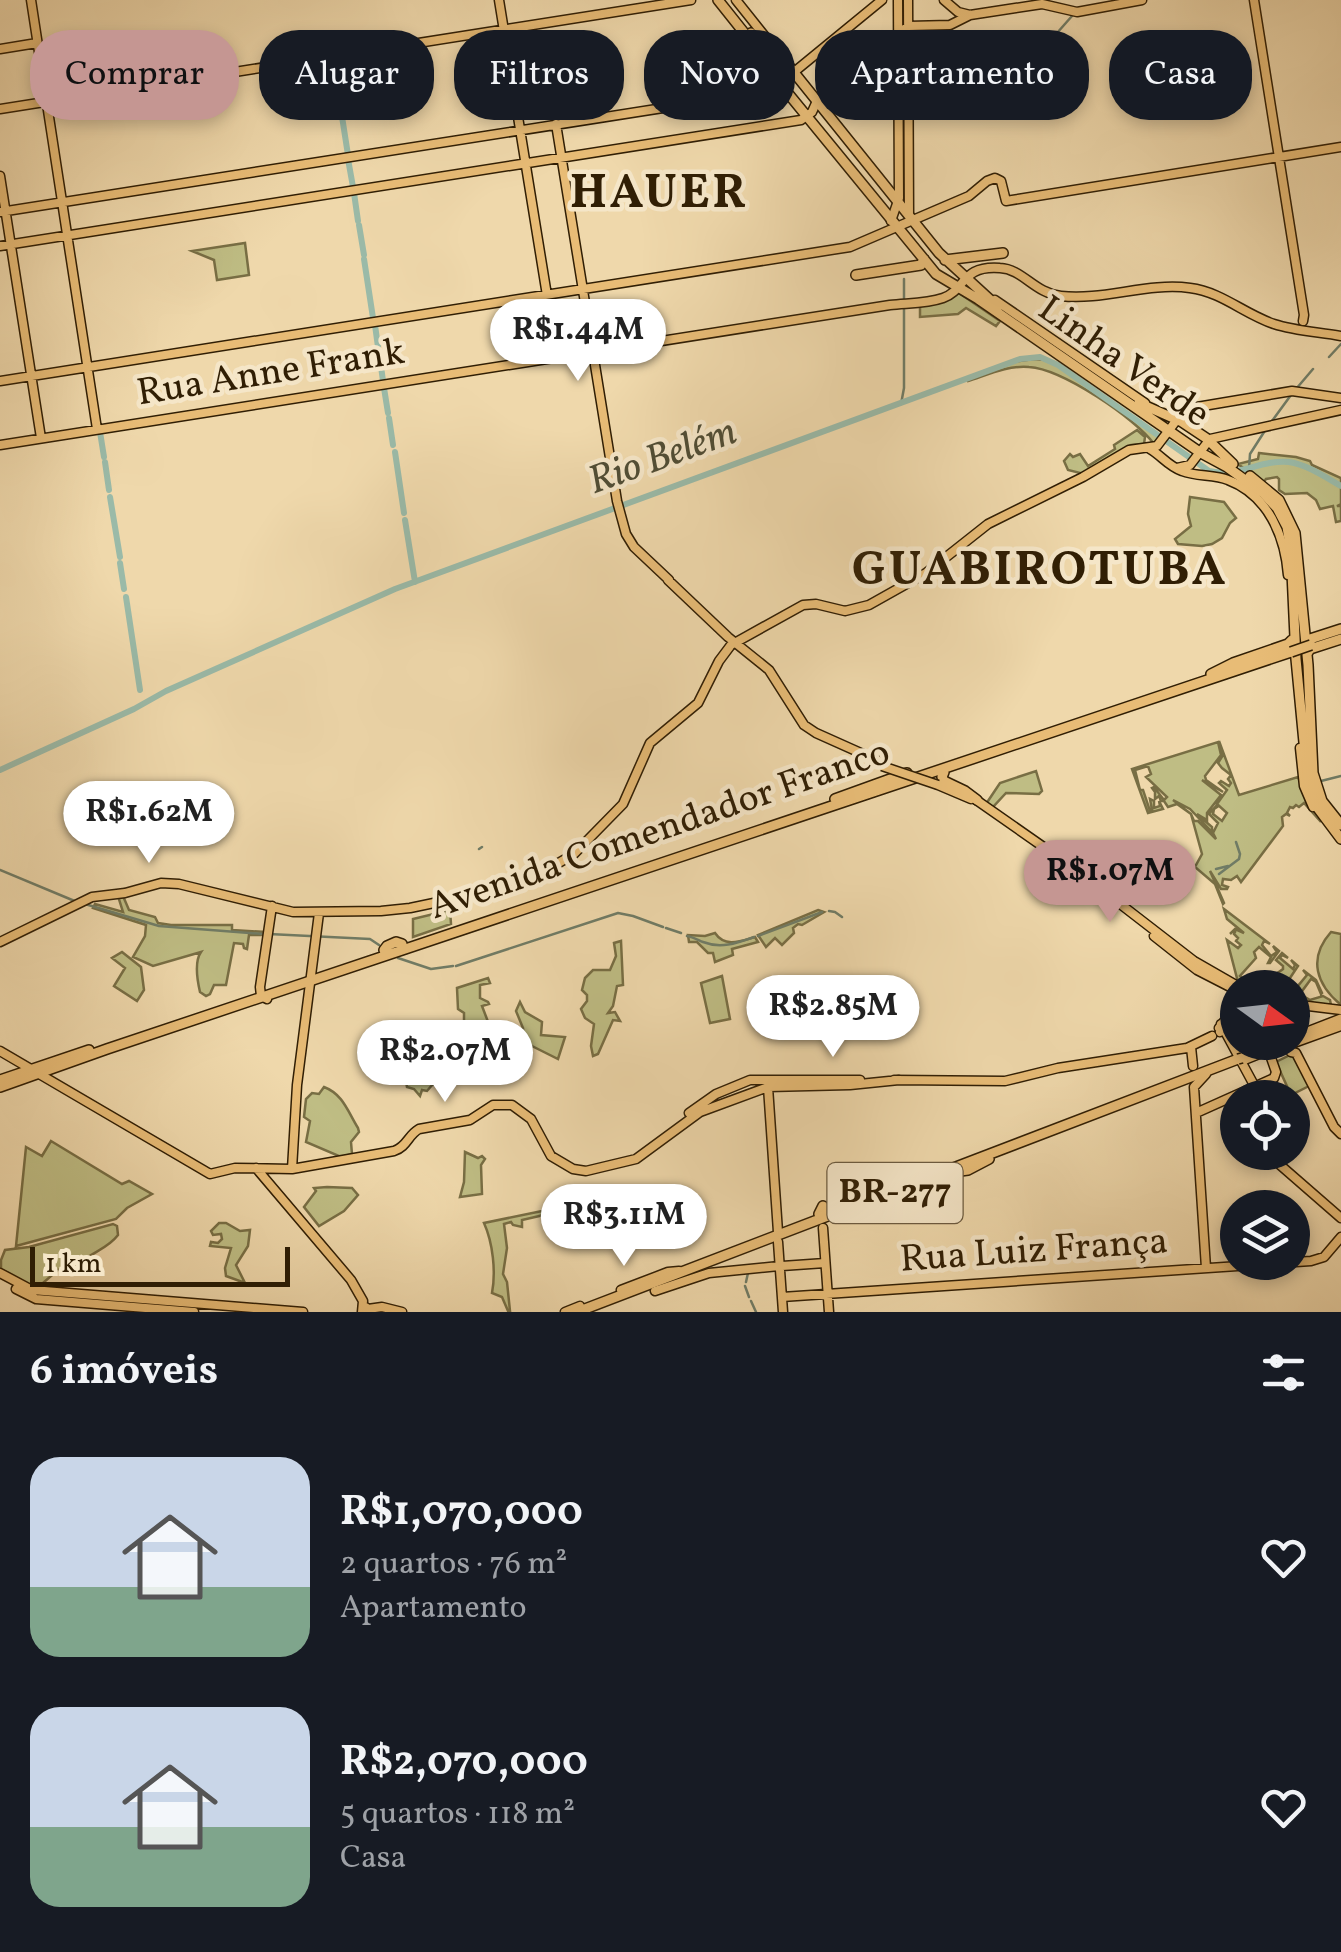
<!DOCTYPE html>
<html lang="pt">
<meta charset="utf-8">
<style>
body{margin:0;font-family:Vollkorn,serif;background:#20242c;color:#f1f3f6;height:100vh;display:flex;flex-direction:column;font-size:38px;white-space:nowrap}
*{box-sizing:border-box;margin:0}
p{font-size:32px;color:#9ea1a6}
.icon{flex:none;width:55px;height:55px;fill:none;stroke:currentColor;stroke-width:2;stroke-linecap:round;stroke-linejoin:round}
.map{position:relative;height:1312px;overflow:hidden}
.drawer{display:flex;flex-direction:column;background:#171b24;flex:1}
.drawer>*{flex:none}
.guide{position:absolute;left:30px;top:30px;width:1282px;height:90px;display:flex;gap:20px}
.needle{width:65px;rotate:105deg}
.fabs{position:absolute;left:1220px;top:970px;display:grid;gap:20px}
.fabs a{display:grid;place-items:center;width:90px;height:90px;border-radius:50%;background:#171b24;box-shadow:0 5px 15px #0003;font-size:50px}
.scale{position:absolute;left:30px;bottom:25px;width:260px;box-sizing:border-box;padding-left:10px;border:5px solid #301e04;border-top:0;font-size:28px;line-height:35px;white-space:nowrap;color:#301e04;-webkit-text-stroke:8px #f5e6c8;paint-order:stroke}
.price{position:absolute;translate:-50% -85px;padding:0 22px;border-radius:35px;background:#fff;color:#222;font-size:32px;line-height:65px;filter:drop-shadow(0 2px 5px #0008)}
.price::after{content:'';position:absolute;left:50%;top:60px;width:30px;height:22px;margin-left:-15px;background:inherit;clip-path:polygon(0 0,100% 0,50% 100%)}
.price.current{background:#c59692;color:#111}
ul{padding:0;list-style:none}
li{display:flex;align-items:center;gap:30px;height:250px;padding:0 30px}
li span{display:grid;place-items:center;flex:none;width:280px;height:200px;border-radius:30px;color:#555}
li>.icon{margin-inline-start:auto}
span .icon{width:120px;height:120px;fill:#fffc;stroke-width:1}
li b{font-size:42px}
h2{display:flex;justify-content:space-between;align-items:center;height:120px;padding:0 30px;font-size:42px}
.pill{padding:0 35px;border-radius:40px;background:#171b24;box-shadow:0 5px 15px #0003;font-size:35px;line-height:90px}
.pill.current{background:#c59692;color:#111}
.map>svg:first-child{display:block}
.green{fill:#bfbd84;stroke:#786e44;stroke-width:2.5}
.lines{fill:none;stroke-linecap:round;stroke-linejoin:round}
.stream{stroke:#707c66;stroke-width:2.5}
.river{stroke:#9abaa8;stroke-width:6}
.major-casing{stroke:#301e04;stroke-width:11}
.highway-casing{stroke:#301e04;stroke-width:12}
.major{stroke:#e8bc76;stroke-width:8}
.highway{stroke:#e8bc76;stroke-width:9}
.major-bridge-casing{stroke:#301e04;stroke-width:11;stroke-linecap:butt}
.highway-bridge-casing{stroke:#301e04;stroke-width:12;stroke-linecap:butt}
.major-bridge{stroke:#e8bc76;stroke-width:8}
.highway-bridge{stroke:#e8bc76;stroke-width:9}
.labels{text-anchor:middle;dominant-baseline:central;stroke-width:9;stroke-linejoin:round;paint-order:stroke}
.shield{fill:#f5e6c8;stroke:#6b5a3f;stroke-width:2.5}
.shield-label{font-size:35px;font-weight:bold;fill:#301e04}
.street-label{font-size:38px;fill:#301e04;stroke:#f5e6c8}
.water-label{font-size:40px;font-style:italic;fill:#504d35;stroke:#f5e6c8}
.district-label{font-size:48px;font-weight:bold;letter-spacing:2.5px;fill:#301e04;stroke:#f5e6c8}
</style>
<div class="map">
<svg width="1341" height="1312" viewBox="0 0 1341 1312">
<rect width="100%" height="100%" fill="#efd8ab"/>
<filter id="stains"><feTurbulence type="fractalNoise" baseFrequency=".002" numOctaves="4"/><feColorMatrix values="0 0 0 0 .2 0 0 0 0 .09 0 0 0 0 .02 0 0 0 .5 -.17"/></filter>
<radialGradient id="worn" r=".72"><stop offset=".6" stop-color="#630" stop-opacity="0"/><stop offset="1" stop-color="#630" stop-opacity=".3"/></radialGradient>
<path class="green" d="M 574,84 L 575,87 L 585,86 L 589,117 L 558,122 L 553,92 L 559,91 L 558,87 Z
M 245,243 L 249,275 L 217,280 L 214,260 L 192,251 Z
M 959,293 L 1000,321 L 996,326 L 966,308 L 958,314 L 920,317 L 920,305 Z
M 1034,359 L 1045,360 L 1058,366 L 1161,438 L 1154,444 C 1135,418 1062,369 1029,367 C 1008,365 987,375 968,381 L 967,379 L 1012,362 Z
M 1137,430 L 1145,437 L 1144,444 L 1131,445 L 1084,474 L 1068,470 L 1064,461 L 1070,454 L 1073,457 L 1080,454 L 1088,466 L 1115,449 L 1114,445 Z
M 1259,453 L 1296,457 L 1310,461 L 1312,465 L 1341,478 L 1341,504 L 1337,506 L 1341,506 L 1341,521 L 1336,522 L 1333,506 L 1320,509 L 1316,500 L 1307,493 L 1285,494 L 1279,490 L 1279,479 L 1277,477 L 1266,479 L 1263,483 L 1238,464 L 1258,459 Z
M 1190,497 L 1224,502 L 1236,518 L 1230,523 L 1222,538 L 1212,544 L 1202,546 L 1178,544 L 1175,539 L 1191,526 L 1188,514 Z
M 1219,741 L 1239,795 L 1298,777 L 1312,809 L 1321,822 L 1304,803 L 1299,807 L 1296,805 L 1293,808 L 1290,807 L 1287,813 L 1290,816 L 1286,814 L 1282,817 L 1283,826 L 1241,882 L 1237,876 L 1231,880 L 1223,879 L 1222,885 L 1228,887 L 1227,889 L 1221,889 L 1210,871 L 1224,903 L 1223,904 L 1215,884 L 1195,867 L 1202,854 L 1191,814 L 1177,804 L 1168,807 L 1164,801 L 1161,801 L 1159,796 L 1155,799 L 1155,792 L 1152,788 L 1154,787 L 1164,800 L 1167,797 L 1146,777 L 1151,774 L 1148,766 L 1135,770 L 1140,790 L 1143,790 L 1150,811 L 1152,810 L 1150,799 L 1154,801 L 1154,808 L 1160,806 L 1159,801 L 1163,809 L 1148,813 L 1132,769 L 1218,742 L 1221,755 L 1205,776 L 1206,780 L 1223,792 L 1202,780 L 1221,795 L 1207,813 L 1207,820 L 1197,814 L 1212,827 L 1212,832 L 1190,809 L 1173,800 L 1191,814 L 1194,821 L 1198,821 L 1216,839 L 1213,833 L 1218,823 L 1209,814 L 1216,806 L 1217,807 L 1214,809 L 1213,814 L 1222,821 L 1227,813 L 1217,804 L 1227,790 L 1219,783 L 1221,781 L 1229,786 L 1231,783 L 1228,779 L 1231,775 L 1222,768 L 1218,763 L 1223,755 Z
M 1036,771 L 1042,791 L 1039,794 L 1006,793 L 992,808 L 986,804 L 1000,783 Z
M 118,896 L 123,896 L 129,910 L 155,917 L 158,923 L 171,925 L 232,925 L 232,930 L 265,932 L 265,935 L 249,935 L 247,949 L 244,948 L 243,944 L 234,943 L 226,985 L 214,985 L 210,994 L 206,996 L 200,992 C 197,979 194,962 201,952 L 153,966 L 133,957 L 145,936 L 146,925 L 93,908 L 95,904 L 123,912 Z
M 1224,909 L 1270,944 L 1264,941 L 1262,945 L 1271,956 L 1277,952 L 1273,946 L 1279,951 L 1270,963 L 1268,963 L 1271,957 L 1259,947 L 1254,952 L 1256,958 L 1240,976 L 1252,987 L 1238,982 L 1227,940 L 1238,948 L 1241,945 L 1236,941 L 1238,938 L 1234,934 L 1235,932 L 1233,931 L 1230,934 L 1235,929 L 1244,933 L 1227,919 Z
M 450,910 L 451,924 L 413,937 L 413,919 Z
M 818,910 L 824,912 L 802,925 L 798,924 L 793,928 L 794,933 L 782,945 L 775,938 L 766,947 L 758,935 Z
M 1331,932 L 1341,934 L 1341,1005 C 1317,985 1307,959 1331,932 Z
M 715,933 C 725,948 741,941 755,937 L 758,942 L 732,949 L 733,955 L 715,962 L 713,953 L 708,953 L 697,942 L 689,942 L 688,935 L 705,936 Z
M 621,941 L 623,985 L 617,986 L 613,1006 L 608,1013 L 615,1012 L 620,1021 L 613,1020 L 598,1054 L 593,1056 L 591,1046 L 594,1024 L 585,1018 L 581,1009 L 587,1001 L 587,995 L 582,990 L 585,978 L 593,970 L 610,970 L 616,956 L 614,943 Z
M 122,952 L 141,967 L 144,990 L 137,1001 L 114,986 L 125,968 L 112,958 Z
M 1282,953 L 1288,958 L 1282,955 L 1280,958 L 1293,969 L 1295,965 L 1291,960 L 1298,966 L 1288,981 L 1297,987 L 1307,975 L 1303,970 L 1316,980 L 1322,993 L 1321,994 L 1316,982 L 1311,979 L 1300,994 L 1310,1000 L 1323,996 L 1330,1000 L 1331,1005 L 1293,1001 L 1292,988 L 1270,988 L 1275,980 L 1272,977 L 1283,969 L 1283,966 L 1276,960 Z
M 722,976 L 730,1019 L 710,1023 L 701,983 Z
M 488,978 L 490,983 L 480,985 L 480,998 L 488,1002 L 489,1004 L 482,1006 L 490,1027 L 481,1025 L 494,1031 L 489,1044 L 471,1038 L 471,1028 L 464,1027 L 464,1013 L 458,1009 L 457,988 Z
M 520,1002 L 525,1012 L 542,1022 L 541,1035 L 565,1037 L 558,1059 L 524,1042 L 523,1028 L 516,1011 Z
M 437,1050 L 453,1063 L 458,1063 L 451,1077 L 441,1087 L 433,1084 L 427,1091 L 422,1090 L 420,1096 L 414,1089 L 407,1087 L 405,1076 L 411,1051 L 434,1053 Z
M 1294,1053 L 1309,1086 L 1291,1095 L 1276,1062 Z
M 324,1087 C 343,1094 348,1112 358,1128 L 359,1132 L 351,1142 L 352,1154 L 341,1157 L 306,1142 L 310,1121 L 304,1117 L 306,1099 L 312,1093 L 319,1094 Z
M 51,1141 L 122,1184 L 129,1181 L 152,1194 L 127,1208 L 116,1219 L 16,1246 L 26,1147 L 42,1156 Z
M 465,1152 L 478,1158 L 482,1156 L 485,1159 L 481,1165 L 482,1194 L 460,1197 L 464,1182 Z
M 327,1187 L 352,1188 L 358,1195 L 344,1211 L 319,1226 L 304,1207 L 316,1191 L 314,1188 Z
M 547,1210 L 548,1214 L 522,1220 L 522,1227 L 513,1225 L 511,1222 L 504,1224 L 507,1248 L 503,1274 L 507,1282 L 510,1311 L 508,1311 L 502,1297 L 492,1293 C 496,1272 493,1243 484,1223 Z
M 219,1223 L 226,1223 L 240,1231 L 250,1230 L 248,1246 L 236,1265 L 245,1283 L 226,1276 L 225,1268 L 231,1248 L 210,1246 L 211,1242 L 218,1243 L 222,1239 L 221,1234 L 213,1235 L 211,1231 Z
M 113,1224 L 117,1226 L 118,1235 C 106,1251 88,1252 78,1267 L 58,1270 L 36,1289 L 1,1269 L 1,1260 L 5,1250 L 29,1247 Z"/>
<g class="lines">
<path class="stream" d="M 904,33 L 904,201
M 1042,50 L 1072,16
M 1022,71 L 1039,54
M 982,95 L 1008,86 L 1019,75
M 904,300 L 904,279
M 1329,357 L 1341,344
M 1296,389 L 1313,369
M 901,404 L 904,388 L 904,307
M 1272,421 L 1291,395
M 1249,469 L 1250,454 L 1266,429
M 1321,781 L 1341,776
M 479,849 L 482,847
M 1216,869 L 1228,866
M 0,870 L 77,902
M 1219,874 L 1239,859 L 1240,854 L 1236,842
M 85,904 L 159,926 L 263,934
M 829,911 L 835,912 L 842,917
M 666,928 L 681,933
M 269,934 L 370,939 L 379,945
M 687,936 C 693,937 698,940 703,942 C 721,949 737,943 754,937
M 758,936 L 822,912
M 398,958 L 431,969 L 453,966
M 456,966 L 618,913 L 633,916 L 663,927
M 746,1282 L 748,1273
M 745,1286 L 749,1297
M 751,1301 L 756,1312"/>
<path class="river" d="M 333,59 L 348,155
M 348,159 L 353,187
M 354,193 L 358,221
M 359,225 L 364,255
M 364,259 L 373,318
M 375,325 L 378,347
M 380,359 L 383,381
M 384,388 L 388,413
M 389,418 L 393,445
M 100,432 L 104,457
M 395,452 L 404,513
M 105,462 L 109,490
M 110,497 L 120,557
M 405,520 L 415,582
M 120,563 L 124,589
M 126,597 L 140,690
M 0,770 L 134,709 L 166,691 L 395,589 L 1020,359 L 1040,357 L 1058,365 L 1209,471 C 1237,478 1262,459 1289,462 C 1308,465 1325,477 1341,486"/>
<g class="major-casing">
<path id="major" d="M 31,0 L 97,429
M 499,0 L 557,357
M 736,0 L 775,49
M 908,0 L 909,216
M 944,0 L 958,12 L 970,15 L 1042,4 L 1077,12 L 1142,0
M 1254,0 L 1304,315 L 1303,321
M 0,49 L 37,43
M 0,109 L 691,0
M 556,124 L 593,352
M 0,176 L 41,438
M 0,212 L 765,92 L 777,86 L 882,0
M 891,221 L 899,198 L 898,0
M 0,246 L 801,120 L 812,112 L 817,101 L 908,26 L 950,25 L 970,15
M 995,300 L 1145,403
M 595,365 L 617,501 L 626,534 L 634,547 L 669,580
M 0,381 L 850,247 L 969,196 L 987,181 L 995,178 L 1001,181 L 1006,201 L 1341,147
M 0,445 L 890,305 C 907,303 926,304 943,298 C 966,290 961,265 1000,268 C 1023,269 1034,293 1061,296 C 1103,301 1148,282 1190,288 C 1222,292 1244,314 1274,324 C 1295,331 1319,332 1341,336
M 1150,449 C 1162,456 1168,466 1182,471 C 1197,477 1214,474 1228,480 C 1268,495 1285,536 1288,575
M 1177,468 L 1190,465 L 1210,439 L 1341,410
M 668,580 L 728,637 L 769,670 L 804,725 L 816,733 L 883,763
M 1300,748 L 1304,786 L 1313,807
M 938,785 L 971,799
M 972,797 L 1075,869 L 1194,961 L 1241,988
M 1154,936 L 1197,970 L 1234,989
M 0,942 L 92,897 L 125,893 L 161,883 L 179,884 L 293,912 L 381,911 L 410,908 L 472,895 L 498,888 L 550,868 L 574,854 L 623,804 L 650,743 L 698,703 L 719,661 L 731,645 L 803,605 L 816,604 L 845,611 L 869,605 L 926,573 L 988,524 L 1083,477 L 1129,450 L 1157,446 L 1185,409 L 1292,391 L 1341,398
M 267,999 L 261,996 L 260,987 L 272,906
M 1292,1004 L 1341,1010
M 1221,1024 L 1261,1098
M 1219,1028 L 1238,1003
M 1220,1032 L 1238,1022
M 1291,1044 L 1341,1026
M 1191,1047 L 1193,1066
M 0,1051 L 210,1174 L 235,1168 L 292,1169 L 394,1151 C 407,1147 408,1135 419,1129 L 470,1120 L 493,1105 L 512,1105 L 531,1119 L 551,1156 L 573,1169 L 586,1171 L 636,1159 L 700,1112 L 768,1087 L 850,1085 L 899,1080
M 1291,1052 L 1296,1053 L 1334,1127 L 1341,1134
M 1206,1074 L 1194,1087 L 1206,1268
M 894,1080 L 1005,1081 L 1058,1068 L 1187,1048 L 1212,1036
M 768,1087 L 778,1232
M 689,1113 L 716,1094 L 750,1080 L 860,1080
M 1196,1113 L 1274,1078 L 1276,1072 L 1269,1052
M 1277,1152 L 1272,1158 L 1341,1218
M 256,1168 L 351,1280 L 363,1301 L 362,1312
M 292,1169 L 297,1085 L 319,913
M 823,1228 L 829,1312
M 778,1242 L 783,1312
M 782,1266 L 825,1263
M 0,1273 L 32,1290 L 303,1312
M 16,1289 L 36,1299 L 194,1312
M 621,1290 L 668,1272 L 679,1271
M 655,1291 L 709,1273 L 779,1266
M 782,1297 L 1311,1261 L 1324,1257 L 1341,1237
M 364,1306 L 368,1309 L 382,1307 L 402,1312
M 565,1312 L 580,1306"/>
</g>
<g class="highway-casing">
<path id="highway" d="M 718,0 L 761,54 L 773,75 L 936,274 L 978,299 L 1201,453 L 1227,467 L 1263,493 L 1277,508 L 1287,527 L 1291,551 L 1296,659 L 1308,784 L 1317,807 L 1341,839
M 751,33 L 784,60 L 939,253 L 998,307
M 945,260 L 1003,253
M 856,275 L 921,265 L 924,259
M 1139,403 L 1182,422 L 1206,438 L 1233,464
M 1250,476 L 1279,500 L 1295,533 L 1308,665 L 1313,773 L 1322,801 L 1341,825
M 1310,639 L 1341,629
M 1307,654 L 1310,649 L 1341,639
M 1211,674 L 1233,663 L 1288,644 L 1292,640
M 944,772 L 942,777 L 944,781 L 965,791 L 977,800
M 835,799 L 907,773
M 384,950 L 387,946 L 396,942 L 402,944
M 1292,1038 L 1341,1019
M 1243,1060 L 1288,1042
M 0,1080 L 89,1050
M 0,1087 L 107,1049 L 1291,652
M 953,1172 L 968,1170 L 989,1159
M 819,1214 L 823,1206 L 825,1210
M 577,1312 L 1238,1059"/>
</g>
<use href="#major" class="major"/>
<use href="#highway" class="highway"/>
<g class="major-bridge-casing">
<path id="major-bridge" d="M 882,766 L 938,785"/>
</g>
<g class="highway-bridge-casing">
<path id="highway-bridge" d="M 1291,652 L 1311,645
M 1238,1059 L 1242,1058"/>
</g>
<use href="#major-bridge" class="major-bridge"/>
<use href="#highway-bridge" class="highway-bridge"/>
</g>
<g class="labels">
<rect class="shield" x="827.5" y="1163" width="135" height="60" rx="8"/>
<g class="shield-label">
<text x="895" y="1193">BR-277</text>
</g>
<g class="street-label">
<text transform="translate(1123 363) rotate(35)">Linha Verde</text>
<text transform="translate(271 374) rotate(-9)">Rua Anne Frank</text>
<text transform="translate(660 831) rotate(-19)">Avenida Comendador Franco</text>
<text transform="translate(1034 1252) rotate(-4)">Rua Luiz França</text>
</g>
<g class="water-label">
<text transform="translate(663 458) rotate(-20)">Rio Belém</text>
</g>
<g class="district-label">
<text x="659" y="194">HAUER</text>
<text x="1040" y="571">GUABIROTUBA</text>
</g>
</g>
<rect width="100%" height="100%" filter="url(#stains)"/>
<rect width="100%" height="100%" fill="url(#worn)"/>
</svg>
<div class="fabs">
<a><svg class="needle" viewBox="-14 -14 28 28"><path d="M0-13l5 13h-10z" fill="#e53935"/><path d="M0 13l5-13h-10z" fill="#9ea1a6"/></svg></a>
<a><svg class="icon" aria-label="locate" viewBox="0 0 24 24"><circle cx="12" cy="12" r="6"/><path d="M12 2v4M12 18v4M2 12h4M18 12h4"/></svg></a>
<a><svg class="icon" aria-label="layers" viewBox="0 0 24 24"><path d="M12 4l9 5-9 5-9-5zM3 14l9 5 9-5"/></svg></a>
</div>
<div class="scale">1 km</div>
<b class="price" style="left:578px;top:384px">R$1.44M</b>
<b class="price" style="left:149px;top:866px">R$1.62M</b>
<b class="price current" style="left:1110px;top:925px">R$1.07M</b>
<b class="price" style="left:833px;top:1060px">R$2.85M</b>
<b class="price" style="left:445px;top:1105px">R$2.07M</b>
<b class="price" style="left:624px;top:1269px">R$3.11M</b>
<div class="guide">
<a class="pill current">Comprar</a>
<a class="pill">Alugar</a>
<a class="pill">Filtros</a>
<a class="pill">Novo</a>
<a class="pill">Apartamento</a>
<a class="pill">Casa</a>
</div>
</div>
<section class="drawer">
<h2>6 imóveis<svg class="icon" aria-label="filters" viewBox="0 0 24 24"><path d="M4 7h16M4 17h16"/><circle cx="9" cy="7" r="2"/><circle cx="15" cy="17" r="2"/></svg></h2>
<ul>
<li><span style="background:linear-gradient(#c9d6e8 65%,#7fa58c 0)"><svg class="icon" aria-label="home" viewBox="0 0 24 24"><path d="M3 11l9-7 9 7M6 9v11h12V9"/></svg></span><div><b>R$1,070,000</b><p>2 quartos · 76 m²</p><p>Apartamento</p></div><svg class="icon" aria-label="heart" viewBox="0 0 24 24"><path d="M12 20l-8-8c-3-5 5-10 8-4 3-6 11-1 8 4z"/></svg></li>
<li><span style="background:linear-gradient(#c9d6e8 60%,#7fa58c 0)"><svg class="icon" aria-label="home" viewBox="0 0 24 24"><path d="M3 11l9-7 9 7M6 9v11h12V9"/></svg></span><div><b>R$2,070,000</b><p>5 quartos · 118 m²</p><p>Casa</p></div><svg class="icon" aria-label="heart" viewBox="0 0 24 24"><path d="M12 20l-8-8c-3-5 5-10 8-4 3-6 11-1 8 4z"/></svg></li>
</ul>
</section>
